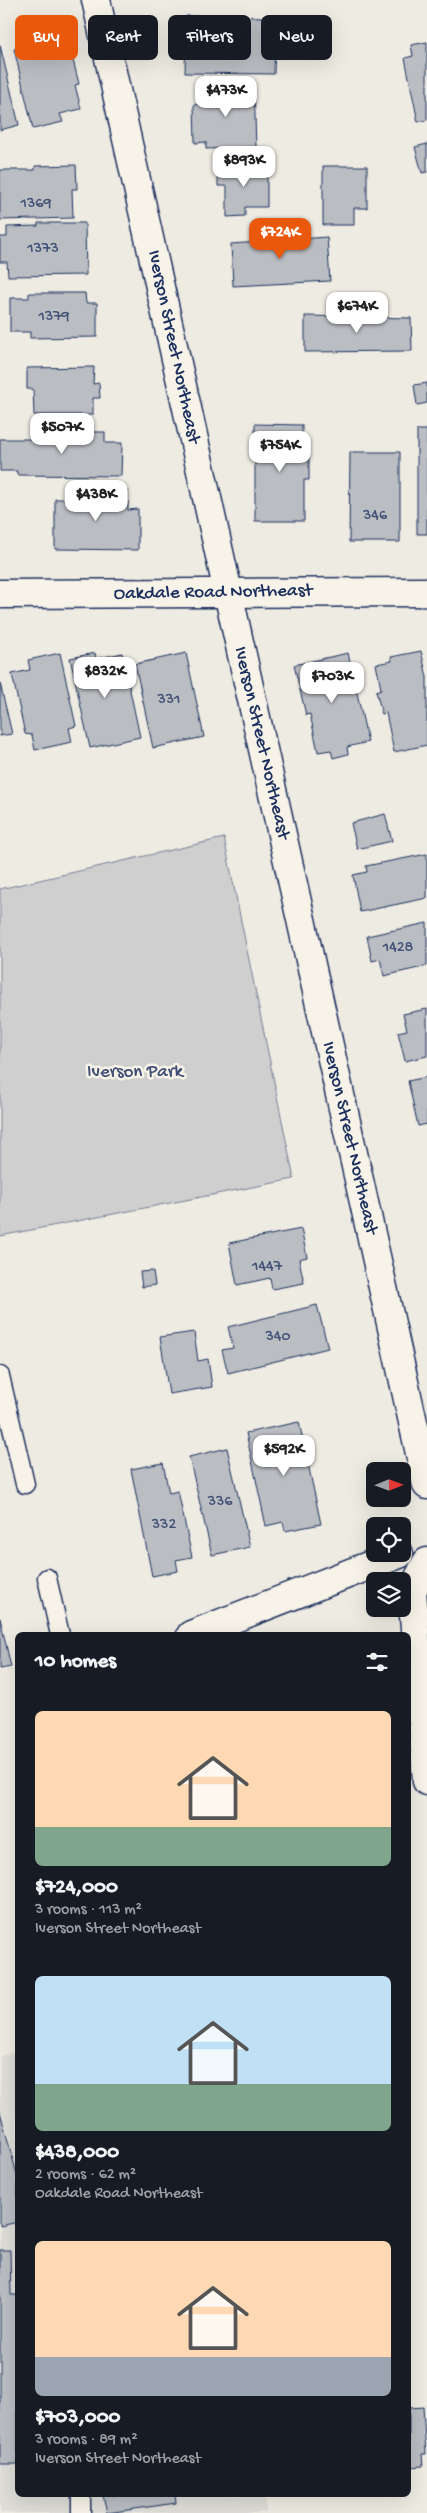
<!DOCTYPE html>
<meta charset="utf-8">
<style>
body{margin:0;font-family:"Gochi Hand",sans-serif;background:#20242c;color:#f1f3f6;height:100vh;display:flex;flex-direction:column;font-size:19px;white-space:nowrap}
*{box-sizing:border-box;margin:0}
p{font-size:16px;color:#9ea1a6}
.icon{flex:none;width:28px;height:28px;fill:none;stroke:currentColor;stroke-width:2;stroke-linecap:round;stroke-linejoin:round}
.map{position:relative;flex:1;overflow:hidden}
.drawer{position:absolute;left:15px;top:1632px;width:396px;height:865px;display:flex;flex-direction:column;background:#171b24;border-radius:8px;box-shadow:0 5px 20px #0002}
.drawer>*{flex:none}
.guide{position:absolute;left:15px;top:15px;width:398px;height:45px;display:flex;gap:10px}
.needle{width:32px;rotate:89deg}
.tools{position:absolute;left:366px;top:1462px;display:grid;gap:10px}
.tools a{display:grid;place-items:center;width:45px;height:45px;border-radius:8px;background:#171b24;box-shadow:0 5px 20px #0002;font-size:25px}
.price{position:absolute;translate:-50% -42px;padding:0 11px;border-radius:10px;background:#fff;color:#222;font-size:16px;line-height:32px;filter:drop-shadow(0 1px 2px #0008)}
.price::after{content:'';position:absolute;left:50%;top:30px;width:15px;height:11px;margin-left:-8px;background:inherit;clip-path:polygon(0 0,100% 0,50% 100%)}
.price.selected{background:#ea580c;color:#fff}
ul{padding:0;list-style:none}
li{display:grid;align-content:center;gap:10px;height:265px;padding:0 20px}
li span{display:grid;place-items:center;height:155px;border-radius:8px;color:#555}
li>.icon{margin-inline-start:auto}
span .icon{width:90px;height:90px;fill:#fffc;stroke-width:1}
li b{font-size:21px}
h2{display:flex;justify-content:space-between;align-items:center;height:60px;padding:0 20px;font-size:21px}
.pill{padding:0 18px;border-radius:8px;background:#171b24;box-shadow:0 5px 20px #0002;font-size:18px;line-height:45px}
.pill.selected{background:#ea580c;color:#fff}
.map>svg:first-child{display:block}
.built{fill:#deddd8}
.green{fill:#cfcfcf;stroke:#757f96}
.building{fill:#babdc2;stroke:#1b2f5e}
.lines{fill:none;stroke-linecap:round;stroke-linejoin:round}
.lane-casing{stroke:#1b2f5e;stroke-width:21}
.street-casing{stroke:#1b2f5e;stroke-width:31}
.secondary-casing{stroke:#1b2f5e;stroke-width:31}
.lane{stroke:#f7f3e8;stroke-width:18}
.street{stroke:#f7f3e8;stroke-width:28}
.secondary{stroke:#f7f3e8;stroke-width:28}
.labels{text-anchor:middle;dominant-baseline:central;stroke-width:5;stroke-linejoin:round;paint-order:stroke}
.number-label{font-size:16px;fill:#435277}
.street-label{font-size:19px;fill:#1b2f5e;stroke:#f7f3e8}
.park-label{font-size:19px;fill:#3f4f75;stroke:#f7f3e8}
</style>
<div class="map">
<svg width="427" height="2513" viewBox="0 0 427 2513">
<rect width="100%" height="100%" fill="#eeebe2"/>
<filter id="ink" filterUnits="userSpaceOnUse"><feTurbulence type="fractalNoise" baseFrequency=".02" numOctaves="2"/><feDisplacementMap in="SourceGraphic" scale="10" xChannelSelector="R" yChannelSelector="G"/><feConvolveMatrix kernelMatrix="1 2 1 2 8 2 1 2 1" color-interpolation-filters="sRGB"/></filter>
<g filter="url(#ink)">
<path class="built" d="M 17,2052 L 18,2495 L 266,2495 L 266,2513 L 0,2513 L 0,2056 Z"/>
<path class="green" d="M 224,838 L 294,1179 L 0,1236 L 0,889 Z"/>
<path class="building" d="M 186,16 L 268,17 L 268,36 L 275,37 L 274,74 L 185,73 Z
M 46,41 L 47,46 L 65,41 L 69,61 L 73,60 L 79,84 L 75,85 L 81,109 L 60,114 L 63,122 L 33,129 L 14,49 Z
M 427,42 L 427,120 L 418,122 L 405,58 L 413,56 L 411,45 Z
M 0,45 L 19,125 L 0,130 Z
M 254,86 L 256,147 L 206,149 L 206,142 L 195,143 L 194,105 L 203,104 L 203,88 Z
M 427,144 L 427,172 L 422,173 L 415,147 Z
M 76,165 L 77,189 L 72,189 L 73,218 L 0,220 L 0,170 L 35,170 L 35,166 Z
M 323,166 L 367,166 L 367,208 L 354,208 L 354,225 L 323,225 Z
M 218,167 L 267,167 L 267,207 L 245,207 L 245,216 L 227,217 L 227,186 L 218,186 Z
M 38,223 L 85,223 L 86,275 L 8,276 L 7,262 L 0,262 L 0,237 L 7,237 L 7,227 L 38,226 Z
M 275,229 L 284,229 L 285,240 L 327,237 L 330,281 L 233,286 L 231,244 L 259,242 L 258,230 Z
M 29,293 L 85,293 L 86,303 L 97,303 L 97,337 L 30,338 L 30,332 L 10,332 L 10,298 L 29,298 Z
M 305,316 L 411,318 L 412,351 L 305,352 Z
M 94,367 L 93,384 L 99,383 L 100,398 L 93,398 L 93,415 L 34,415 L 33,389 L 27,389 L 27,368 Z
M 427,383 L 427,403 L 417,405 L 414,385 Z
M 255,424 L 302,425 L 302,451 L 309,451 L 309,480 L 304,480 L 304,521 L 255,521 Z
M 417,430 L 427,430 L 427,534 L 417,534 Z
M 47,432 L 105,432 L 105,443 L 122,443 L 121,476 L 17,475 L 17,471 L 0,471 L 0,439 L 47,439 Z
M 350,452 L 400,452 L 400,542 L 349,542 Z
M 75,491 L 128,491 L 128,510 L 138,509 L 138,550 L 55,549 L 55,499 L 76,499 Z
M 421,651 L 427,677 L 427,745 L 394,752 L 386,713 L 382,714 L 376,691 L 381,689 L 376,664 L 392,661 L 391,657 Z
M 60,653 L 76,726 L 69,728 L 72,742 L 35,750 L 32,735 L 25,734 L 12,674 L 30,670 L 28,660 Z
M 95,653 L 96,659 L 122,653 L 140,737 L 90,748 L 70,658 Z
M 186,653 L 204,737 L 153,748 L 135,664 Z
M 348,653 L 368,742 L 347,747 L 348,754 L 333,758 L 331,750 L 318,752 L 310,714 L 306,715 L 294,665 Z
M 0,683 L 12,734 L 0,736 Z
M 385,814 L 392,841 L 357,849 L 351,823 Z
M 427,854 L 427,898 L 360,912 L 353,875 L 367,872 L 366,866 Z
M 427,923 L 427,966 L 384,976 L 380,959 L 372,961 L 367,936 Z
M 427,1009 L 427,1056 L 405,1061 L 398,1032 L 407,1030 L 403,1014 Z
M 427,1077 L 427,1124 L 418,1126 L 408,1081 Z
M 301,1229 L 307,1257 L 299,1259 L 304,1283 L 272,1289 L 270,1278 L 237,1285 L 229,1243 Z
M 153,1271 L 155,1285 L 142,1287 L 140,1272 Z
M 317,1305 L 328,1348 L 228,1373 L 222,1350 L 233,1348 L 228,1327 Z
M 194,1332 L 198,1361 L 208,1359 L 212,1387 L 169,1394 L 160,1337 Z
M 299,1422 L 321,1524 L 285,1531 L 283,1522 L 266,1526 L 246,1433 Z
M 227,1448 L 250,1547 L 212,1555 L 189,1457 Z
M 163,1463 L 169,1493 L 178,1491 L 192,1557 L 176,1560 L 178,1571 L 152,1576 L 131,1469 Z
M 0,1618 L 11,1667 L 0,1669 Z
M 0,2112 L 18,2178 L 18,2222 L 0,2226 Z
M 0,2250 L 10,2250 L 11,2295 L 18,2295 L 18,2464 L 0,2464 Z
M 423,2407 L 426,2454 L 422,2454 L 423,2466 L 409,2467 L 409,2408 Z
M 103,2495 L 175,2495 L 176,2503 L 107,2513 Z"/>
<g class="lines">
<g class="lane-casing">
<path id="lane" d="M 0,1376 L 25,1484
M 47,1578 L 60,1635
M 81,2495 L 81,2513"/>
</g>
<g class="street-casing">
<path id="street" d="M 96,0 L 427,1485
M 427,1562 L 412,1591 L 427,1781
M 191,1635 L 399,1554"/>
</g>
<g class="secondary-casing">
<path id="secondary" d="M 0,594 L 427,592"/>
</g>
<use href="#lane" class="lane"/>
<use href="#street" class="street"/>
<use href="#secondary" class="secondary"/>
</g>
</g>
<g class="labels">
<g class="number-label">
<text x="36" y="204">1369</text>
<text x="43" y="249">1373</text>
<text x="54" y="317">1379</text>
<text x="375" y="516">346</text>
<text x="169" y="700">331</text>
<text x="398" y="948">1428</text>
<text x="267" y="1267">1447</text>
<text x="278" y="1337">340</text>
<text x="220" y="1502">336</text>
<text x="164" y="1525">332</text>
</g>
<g class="street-label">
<text transform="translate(173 347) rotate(78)">Iverson Street Northeast</text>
<text transform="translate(213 593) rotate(-1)">Oakdale Road Northeast</text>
<text transform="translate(261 743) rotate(77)">Iverson Street Northeast</text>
<text transform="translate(349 1138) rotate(77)">Iverson Street Northeast</text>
</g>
<g class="park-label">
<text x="135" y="1072">Iverson Park</text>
</g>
</g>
</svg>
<div class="tools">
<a><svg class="needle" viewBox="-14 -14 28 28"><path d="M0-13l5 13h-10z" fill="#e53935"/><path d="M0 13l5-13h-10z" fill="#9ea1a6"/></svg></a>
<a><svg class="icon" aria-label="locate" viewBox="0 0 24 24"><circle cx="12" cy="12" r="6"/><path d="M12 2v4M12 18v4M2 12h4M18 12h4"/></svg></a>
<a><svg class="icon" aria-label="layers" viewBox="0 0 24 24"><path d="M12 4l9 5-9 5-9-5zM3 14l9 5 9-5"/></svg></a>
</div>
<b class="price" style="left:226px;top:118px">$473K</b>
<b class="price" style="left:244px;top:188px">$893K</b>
<b class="price selected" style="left:280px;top:260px">$724K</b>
<b class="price" style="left:357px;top:334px">$674K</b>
<b class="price" style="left:62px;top:455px">$507K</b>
<b class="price" style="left:280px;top:473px">$754K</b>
<b class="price" style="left:96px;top:522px">$438K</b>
<b class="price" style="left:105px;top:699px">$832K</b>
<b class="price" style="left:332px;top:704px">$703K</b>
<b class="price" style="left:284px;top:1477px">$592K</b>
<div class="guide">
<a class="pill selected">Buy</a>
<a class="pill">Rent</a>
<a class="pill">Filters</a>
<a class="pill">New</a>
</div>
<section class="drawer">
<h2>10 homes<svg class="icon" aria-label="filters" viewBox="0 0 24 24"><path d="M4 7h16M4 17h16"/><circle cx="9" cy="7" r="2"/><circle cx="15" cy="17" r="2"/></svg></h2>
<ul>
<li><span style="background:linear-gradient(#ffd9b3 75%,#7fa58c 0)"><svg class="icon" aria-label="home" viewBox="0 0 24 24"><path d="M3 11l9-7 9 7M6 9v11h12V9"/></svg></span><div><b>$724,000</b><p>3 rooms · 113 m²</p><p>Iverson Street Northeast</p></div></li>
<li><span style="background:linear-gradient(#bfe0f5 70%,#7fa58c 0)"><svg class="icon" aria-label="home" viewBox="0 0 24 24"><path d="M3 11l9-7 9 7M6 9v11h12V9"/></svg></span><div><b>$438,000</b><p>2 rooms · 62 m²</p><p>Oakdale Road Northeast</p></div></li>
<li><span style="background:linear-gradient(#ffd9b3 75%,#9aa5b1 0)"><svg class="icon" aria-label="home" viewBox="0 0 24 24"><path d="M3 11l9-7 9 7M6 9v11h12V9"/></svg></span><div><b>$703,000</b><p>3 rooms · 89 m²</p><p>Iverson Street Northeast</p></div></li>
</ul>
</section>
</div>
